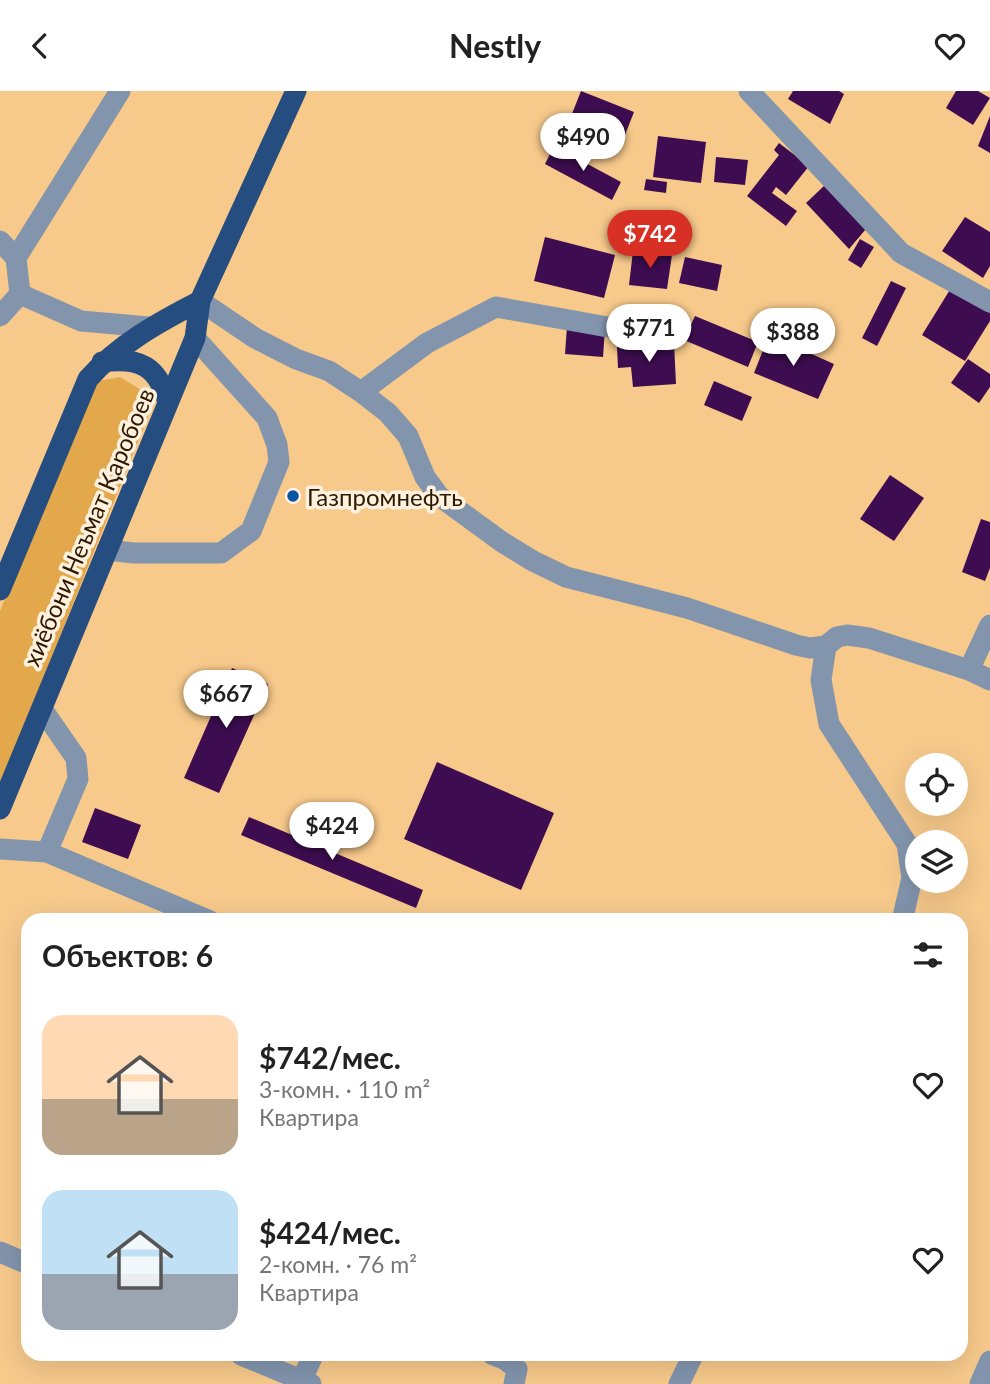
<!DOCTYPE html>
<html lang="ru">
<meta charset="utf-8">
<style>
body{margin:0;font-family:Lato,sans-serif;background:#f6f6f6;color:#222;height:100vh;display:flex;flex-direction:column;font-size:26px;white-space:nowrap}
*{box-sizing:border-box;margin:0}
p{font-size:23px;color:#767676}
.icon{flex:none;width:38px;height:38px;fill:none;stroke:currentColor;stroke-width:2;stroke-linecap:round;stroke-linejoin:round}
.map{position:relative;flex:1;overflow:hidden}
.sheet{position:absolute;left:21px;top:822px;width:947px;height:448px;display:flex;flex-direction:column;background:#fff;border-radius:21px;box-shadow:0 7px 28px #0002}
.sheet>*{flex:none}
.buttons{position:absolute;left:905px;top:662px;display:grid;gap:14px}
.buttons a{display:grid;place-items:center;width:63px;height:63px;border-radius:50%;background:#fff;box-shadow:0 7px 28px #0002;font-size:35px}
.price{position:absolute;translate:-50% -60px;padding:0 16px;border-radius:24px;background:#fff;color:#222;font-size:23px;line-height:46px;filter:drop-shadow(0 2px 4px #0008)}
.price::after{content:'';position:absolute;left:50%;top:42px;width:21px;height:16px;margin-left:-10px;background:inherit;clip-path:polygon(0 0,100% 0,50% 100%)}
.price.selected{background:#d93025;color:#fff}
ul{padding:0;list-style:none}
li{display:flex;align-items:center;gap:21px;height:175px;padding:0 21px}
li span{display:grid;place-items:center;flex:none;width:196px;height:140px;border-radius:21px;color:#555}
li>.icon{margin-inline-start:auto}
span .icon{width:84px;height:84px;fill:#fffc;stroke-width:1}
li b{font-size:30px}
h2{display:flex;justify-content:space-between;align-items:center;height:84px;padding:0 21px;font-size:30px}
header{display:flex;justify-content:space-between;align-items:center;height:91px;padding:0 21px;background:#fff;font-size:32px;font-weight:700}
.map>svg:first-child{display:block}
.green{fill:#e3a74c}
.building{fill:#3e0d51}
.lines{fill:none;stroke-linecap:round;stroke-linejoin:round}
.minor{stroke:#8295ad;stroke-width:21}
.highway{stroke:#254d7f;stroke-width:21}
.poi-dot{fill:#0755a4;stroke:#fff1de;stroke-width:2.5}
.labels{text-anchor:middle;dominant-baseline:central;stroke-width:7;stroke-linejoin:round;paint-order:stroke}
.poi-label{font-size:24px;fill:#2b1a01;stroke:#fff1de;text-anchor:start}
.street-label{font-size:24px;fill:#2b1a01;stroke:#fff1de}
</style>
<header><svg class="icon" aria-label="back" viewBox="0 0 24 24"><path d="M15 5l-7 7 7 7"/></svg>Nestly<svg class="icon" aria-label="heart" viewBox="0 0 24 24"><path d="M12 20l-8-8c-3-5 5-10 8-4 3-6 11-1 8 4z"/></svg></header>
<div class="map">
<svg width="990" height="1293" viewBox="0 0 990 1293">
<rect width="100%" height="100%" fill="#f7c98b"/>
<path class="green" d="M 120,286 L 144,301 L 153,313 L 0,695 L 0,520 L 93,291 Z"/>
<path class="building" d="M 581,0 L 634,21 L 623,49 L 570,28 Z
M 793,0 L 839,0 L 844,3 L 830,33 L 788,8 Z
M 956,0 L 978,0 L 990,7 L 973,34 L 946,17 Z
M 990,25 L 990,62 L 978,55 Z
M 658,45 L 706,51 L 701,92 L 653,86 Z
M 779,52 L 809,75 L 786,104 L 776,96 L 772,102 L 797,120 L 786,135 L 747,105 L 779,64 L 774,59 Z
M 554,55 L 621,91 L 612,109 L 545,73 Z
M 716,66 L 748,69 L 745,94 L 714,91 Z
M 646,88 L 667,91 L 666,102 L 644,99 Z
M 825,94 L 866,138 L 849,158 L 806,112 Z
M 965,126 L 990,141 L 990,175 L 983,187 L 942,160 Z
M 545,146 L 615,164 L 604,207 L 534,190 Z
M 860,148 L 874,156 L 861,177 L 848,169 Z
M 633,160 L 672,164 L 667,198 L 629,194 Z
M 685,166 L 722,174 L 717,200 L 679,192 Z
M 891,190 L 906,197 L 877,255 L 862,247 Z
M 951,197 L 990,222 L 990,230 L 965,270 L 922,244 Z
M 695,225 L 758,251 L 748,276 L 684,249 Z
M 567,235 L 605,238 L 603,266 L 565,263 Z
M 769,244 L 834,273 L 818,308 L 754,282 Z
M 674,252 L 676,293 L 633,296 L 631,276 L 618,277 L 617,256 Z
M 968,268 L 990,283 L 990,296 L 979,312 L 951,292 Z
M 714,290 L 752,306 L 742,330 L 704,314 Z
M 890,384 L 924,407 L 894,450 L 860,428 Z
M 981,428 L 990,431 L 990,477 L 985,490 L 962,481 Z
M 232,577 L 268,593 L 219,702 L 184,687 Z
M 437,671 L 554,722 L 521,799 L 404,748 Z
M 95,717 L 141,734 L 128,768 L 82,751 Z
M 249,726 L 423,799 L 416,817 L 241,744 Z"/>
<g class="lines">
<path class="minor" d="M 749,0 L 901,162 L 990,211
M 0,150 L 16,167 L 20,203 L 81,230 L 149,236
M 16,167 L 120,0
M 200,210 L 255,247 L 296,268 L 329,280 L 361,301 L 388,322 L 408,345 L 425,386 L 439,405 L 502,451 L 533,470 L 566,486 L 687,517 L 796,554 L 810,557 L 826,555 L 837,546 L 847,544 L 869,547 L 969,579 L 990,589
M 0,225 L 20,203
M 361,301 L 427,252 L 496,216 L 619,238
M 107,459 L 134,462 L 221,462 L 251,440 L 279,371 L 277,354 L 267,327 L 195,247
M 826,555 L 821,589 L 829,633 L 907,753 L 912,787 L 902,830
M 969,579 L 990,534
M 42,618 L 76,667 L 78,688 L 47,761
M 0,758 L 47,761 L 210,830
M 0,1161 L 28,1173
M 241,1264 L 311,1293
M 493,1264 L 504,1268 L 517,1278 L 514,1293
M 302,1289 L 313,1264
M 679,1293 L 693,1264
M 980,1293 L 990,1270"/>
<path class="highway" d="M 102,271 C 140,266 158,275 168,312
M 0,499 L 88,288 C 119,253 159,231 200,210
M 0,718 L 195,247 L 200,210 L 296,0"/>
</g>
<circle class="poi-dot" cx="293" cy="405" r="7"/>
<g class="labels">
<g class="poi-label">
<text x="307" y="405">Газпромнефть</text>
</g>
<g class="street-label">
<text transform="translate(88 436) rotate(-67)">хиёбони Неъмат Қаробоев</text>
</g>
</g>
</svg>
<div class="buttons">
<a><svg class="icon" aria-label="locate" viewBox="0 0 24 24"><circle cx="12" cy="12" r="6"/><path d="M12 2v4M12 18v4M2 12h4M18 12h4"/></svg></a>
<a><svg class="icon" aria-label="layers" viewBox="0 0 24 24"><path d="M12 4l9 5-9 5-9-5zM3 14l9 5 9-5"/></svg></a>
</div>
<b class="price" style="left:583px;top:82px">$490</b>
<b class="price selected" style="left:650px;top:179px">$742</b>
<b class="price" style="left:649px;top:273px">$771</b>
<b class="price" style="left:793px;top:277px">$388</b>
<b class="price" style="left:226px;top:639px">$667</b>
<b class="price" style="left:332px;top:771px">$424</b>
<section class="sheet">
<h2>Объектов: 6<svg class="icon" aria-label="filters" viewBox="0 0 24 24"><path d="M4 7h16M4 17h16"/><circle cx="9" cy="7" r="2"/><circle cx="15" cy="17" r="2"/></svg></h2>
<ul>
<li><span style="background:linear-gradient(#ffd9b3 60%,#b9a48a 0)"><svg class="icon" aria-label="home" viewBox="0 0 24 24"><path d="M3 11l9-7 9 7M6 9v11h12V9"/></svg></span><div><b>$742/мес.</b><p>3-комн. · 110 m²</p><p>Квартира</p></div><svg class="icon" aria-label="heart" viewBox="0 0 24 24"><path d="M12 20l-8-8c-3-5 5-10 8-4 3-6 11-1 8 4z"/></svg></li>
<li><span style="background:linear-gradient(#bfe0f5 60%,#9aa5b1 0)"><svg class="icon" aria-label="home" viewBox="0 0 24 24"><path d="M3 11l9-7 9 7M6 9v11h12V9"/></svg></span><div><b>$424/мес.</b><p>2-комн. · 76 m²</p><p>Квартира</p></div><svg class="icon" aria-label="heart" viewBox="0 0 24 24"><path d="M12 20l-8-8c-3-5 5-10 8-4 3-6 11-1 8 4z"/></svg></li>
</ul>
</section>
</div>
